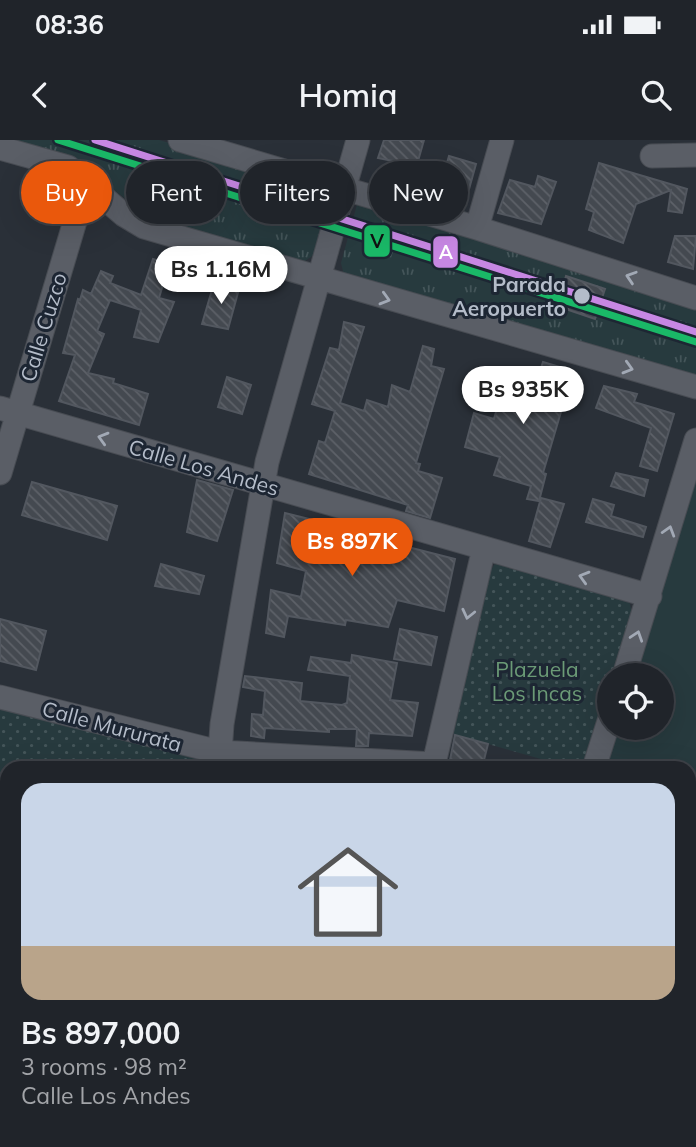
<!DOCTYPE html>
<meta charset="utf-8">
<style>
body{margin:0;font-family:Mulish,sans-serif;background:#282c32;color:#f1f3f6;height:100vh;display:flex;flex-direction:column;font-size:26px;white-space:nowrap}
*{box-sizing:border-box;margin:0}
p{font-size:23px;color:#a2a4a8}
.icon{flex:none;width:38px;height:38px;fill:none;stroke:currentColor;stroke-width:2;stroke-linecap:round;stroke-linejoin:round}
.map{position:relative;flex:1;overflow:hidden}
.details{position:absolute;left:0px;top:621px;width:696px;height:387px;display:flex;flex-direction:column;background:#20242a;border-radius:21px 21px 0 0;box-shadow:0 7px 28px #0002,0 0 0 2px #3d4147}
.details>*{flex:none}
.hud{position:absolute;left:21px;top:21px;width:654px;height:63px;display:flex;gap:14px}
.controls{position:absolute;left:597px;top:523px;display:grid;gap:14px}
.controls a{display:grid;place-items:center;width:77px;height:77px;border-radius:50%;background:#20242a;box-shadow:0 7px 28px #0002,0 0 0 2px #3d4147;font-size:35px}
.price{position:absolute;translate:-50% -60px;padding:0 16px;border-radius:24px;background:#fff;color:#222;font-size:23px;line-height:46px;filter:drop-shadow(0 2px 4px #0008)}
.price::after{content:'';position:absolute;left:50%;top:42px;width:21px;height:16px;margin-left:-10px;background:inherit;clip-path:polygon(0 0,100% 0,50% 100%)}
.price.current{background:#ea580c;color:#fff}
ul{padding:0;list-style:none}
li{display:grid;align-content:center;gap:14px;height:371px;padding:0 21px}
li+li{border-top:2px solid #3d4147}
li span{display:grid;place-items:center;height:217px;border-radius:21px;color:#555}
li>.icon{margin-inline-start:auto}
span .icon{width:126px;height:126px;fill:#fffc;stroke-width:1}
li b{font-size:30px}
.tag{padding:0 24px;border-radius:32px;background:#20242a;box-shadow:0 7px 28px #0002,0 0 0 2px #3d4147;font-size:24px;line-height:63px}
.tag.current{background:#ea580c;color:#fff}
.status{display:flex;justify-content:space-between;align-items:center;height:49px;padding:0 35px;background:#20242a;direction:ltr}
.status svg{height:19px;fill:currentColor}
header{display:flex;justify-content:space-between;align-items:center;height:91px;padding:0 21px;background:#20242a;font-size:32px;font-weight:600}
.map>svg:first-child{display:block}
.grass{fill:url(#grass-tufts)}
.park{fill:url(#park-dots)}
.pitch{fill:#273a3e}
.building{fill:url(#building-back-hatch);stroke:#52575f;stroke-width:2}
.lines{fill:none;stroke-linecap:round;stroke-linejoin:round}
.minor-casing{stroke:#484c53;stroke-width:25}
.minor{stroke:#5a5e66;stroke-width:23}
.rail-1-casing{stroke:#1d2633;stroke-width:12}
.rail-2-casing{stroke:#1d2633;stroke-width:12}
.rail-1{stroke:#1ab867;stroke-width:7}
.rail-2{stroke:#c787e3;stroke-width:7}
.oneway{stroke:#a2a9b5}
.stop-dot{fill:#b4bcc9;stroke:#1d2633;stroke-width:2.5}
.labels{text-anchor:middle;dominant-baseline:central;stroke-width:6;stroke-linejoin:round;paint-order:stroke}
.stop-label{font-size:21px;font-weight:bold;fill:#b4bcc9;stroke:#1d2633;text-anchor:end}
.street-label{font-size:21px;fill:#b4bcc9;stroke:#1d2633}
.park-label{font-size:21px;fill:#6b9a76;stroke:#1d2633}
.line-badge{stroke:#1d2633;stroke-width:2.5}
.badge-label{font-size:19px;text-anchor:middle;font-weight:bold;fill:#fff}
.pale-badge-label{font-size:19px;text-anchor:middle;font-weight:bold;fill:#111}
</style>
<div class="status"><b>08:36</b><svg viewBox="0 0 49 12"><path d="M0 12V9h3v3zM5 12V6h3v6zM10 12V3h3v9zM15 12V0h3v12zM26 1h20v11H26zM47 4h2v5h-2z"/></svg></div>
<header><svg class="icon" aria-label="back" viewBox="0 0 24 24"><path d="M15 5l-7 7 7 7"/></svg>Homiq<svg class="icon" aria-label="search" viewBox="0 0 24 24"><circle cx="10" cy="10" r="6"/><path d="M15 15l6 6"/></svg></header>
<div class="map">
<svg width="696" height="1007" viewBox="0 0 696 1007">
<defs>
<pattern id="grass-tufts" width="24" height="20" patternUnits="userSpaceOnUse" patternTransform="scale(1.75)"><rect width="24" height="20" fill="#273a3e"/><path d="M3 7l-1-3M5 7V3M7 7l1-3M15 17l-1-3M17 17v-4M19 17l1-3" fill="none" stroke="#445559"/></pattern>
<pattern id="park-dots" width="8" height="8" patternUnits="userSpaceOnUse" patternTransform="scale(1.75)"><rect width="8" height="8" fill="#273a3e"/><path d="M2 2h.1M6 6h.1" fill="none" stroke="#445559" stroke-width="1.8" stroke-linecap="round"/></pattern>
<pattern id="building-back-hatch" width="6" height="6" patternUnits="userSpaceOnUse" patternTransform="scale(1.75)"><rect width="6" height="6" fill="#444950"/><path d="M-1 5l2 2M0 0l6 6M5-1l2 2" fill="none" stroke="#5d6168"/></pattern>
</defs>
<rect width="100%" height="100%" fill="#2a3038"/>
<path class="grass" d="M 14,0 L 159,0 L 326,49 L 331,57 L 315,114 L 305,121 L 150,79 L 78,20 Z
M 358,61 L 696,166 L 696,237 L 344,135 L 341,123 Z"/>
<path class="park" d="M 503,421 L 629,460 L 632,474 L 614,535 L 609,536 L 609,553 L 587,628 L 573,628 L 449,593 L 489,434 L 494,425 Z
M 0,565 L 198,616 L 202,628 L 7,628 L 7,637 L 0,637 Z"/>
<path class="pitch" d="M 696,335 L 696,752 L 690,752 L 690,628 L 605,628 L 617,588 L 662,588 L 662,536 L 634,535 Z
M 694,761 L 696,761 L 696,836 L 690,836 Z
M 690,898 L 696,898 L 696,967 L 690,967 Z"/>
<path class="building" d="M 384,0 L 424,0 L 412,42 L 389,35 L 393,21 L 378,18 Z
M 449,16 L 476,24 L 466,60 L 438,53 Z
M 599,23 L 687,49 L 682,73 L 668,71 L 671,50 L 636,64 L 623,103 L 589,90 L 594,72 L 586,69 Z
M 538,36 L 556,42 L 541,84 L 498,73 L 510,40 L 535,47 Z
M 675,96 L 696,96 L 693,129 L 668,122 Z
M 153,119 L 169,124 L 159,158 L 174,162 L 158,202 L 134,197 L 141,170 L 110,160 L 97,191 L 104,194 L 88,233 L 114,239 L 113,243 L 148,254 L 139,285 L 59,261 L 75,215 L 63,213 L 78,159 L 80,160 L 83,150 L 91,154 L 101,131 L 113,136 L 110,143 L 141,155 Z
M 566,136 L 605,149 L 595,179 L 557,166 Z
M 214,143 L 239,149 L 228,189 L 202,184 Z
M 344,182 L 364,187 L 340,263 L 364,271 L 367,260 L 388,267 L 392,245 L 410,252 L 423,206 L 434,209 L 431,226 L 444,229 L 416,323 L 420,324 L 418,331 L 442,338 L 430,378 L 406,371 L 408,365 L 309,334 L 319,301 L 325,303 L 335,271 L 312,264 L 330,208 L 339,210 Z
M 543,222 L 573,231 L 543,333 L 546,334 L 539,361 L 527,359 L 531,346 L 494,335 L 500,317 L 465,307 L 474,273 L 494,279 L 508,229 L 537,240 Z
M 227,237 L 251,245 L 242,274 L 218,267 Z
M 604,246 L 637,254 L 634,262 L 674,274 L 657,331 L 640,326 L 651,288 L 596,268 Z
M 616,333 L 648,340 L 644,356 L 611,346 Z
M 197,340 L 233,350 L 217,401 L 187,392 Z
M 32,342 L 117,366 L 107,400 L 22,375 Z
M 541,358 L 564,364 L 550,407 L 529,401 Z
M 593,359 L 614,365 L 611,376 L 646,387 L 643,397 L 586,382 Z
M 285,373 L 365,393 L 357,414 L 390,424 L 396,404 L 455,419 L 444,471 L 397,460 L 388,487 L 346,480 L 345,485 L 288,476 L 284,497 L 266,493 L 271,450 L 301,457 L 306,431 L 277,423 Z
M 161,424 L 204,436 L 199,454 L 155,446 Z
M 0,479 L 46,491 L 36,530 L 0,521 Z
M 400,489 L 437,497 L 431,525 L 394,519 Z
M 352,515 L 397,523 L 390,560 L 418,563 L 412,596 L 369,593 L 368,606 L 356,606 L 357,589 L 329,589 L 329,592 L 265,588 L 264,598 L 251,596 L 252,574 L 263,575 L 265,551 L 243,547 L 245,536 L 302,543 L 300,561 L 342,565 L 347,563 L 350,536 L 308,530 L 311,517 L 351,523 Z
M 455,595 L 488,604 L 482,628 L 450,620 Z"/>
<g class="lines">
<g class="minor-casing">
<path id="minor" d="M 180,0 L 477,88 L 696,158
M 0,8 L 68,27 L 124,75 L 144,87 L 696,247
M 652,16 L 696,15
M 477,88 L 502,0
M 0,268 L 650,456
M 0,333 L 87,41
M 624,536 L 696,300
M 0,557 L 219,612 L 433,624
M 219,628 L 222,584 L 267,322 L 358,0
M 433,628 L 484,408
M 594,628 L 609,581
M 0,645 L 7,645
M 0,854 L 7,855
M 228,1001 L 229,1007
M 548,1001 L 548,1007"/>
</g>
<use href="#minor" class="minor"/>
<g class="rail-1-casing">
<path id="rail-1" d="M 58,0 L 696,202"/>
</g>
<g class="rail-2-casing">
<path id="rail-2" d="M 95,0 L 696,192"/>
</g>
<use href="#rail-1" class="rail-1"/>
<use href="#rail-2" class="rail-2"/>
</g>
<defs><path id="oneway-chevron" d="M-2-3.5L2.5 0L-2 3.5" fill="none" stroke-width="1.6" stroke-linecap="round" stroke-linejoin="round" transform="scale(1.75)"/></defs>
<g class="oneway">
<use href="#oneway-chevron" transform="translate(631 137) rotate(-162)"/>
<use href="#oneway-chevron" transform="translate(385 159) rotate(16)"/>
<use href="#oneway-chevron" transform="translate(628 228) rotate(16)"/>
<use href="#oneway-chevron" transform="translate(103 298) rotate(-164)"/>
<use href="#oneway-chevron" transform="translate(669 391) rotate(-73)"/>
<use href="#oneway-chevron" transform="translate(584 437) rotate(-164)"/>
<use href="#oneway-chevron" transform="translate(468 474) rotate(103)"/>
<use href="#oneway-chevron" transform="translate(637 496) rotate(-72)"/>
</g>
<circle class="stop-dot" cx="582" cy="156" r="9"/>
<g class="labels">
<g class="stop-label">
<text x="566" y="144">Parada<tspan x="566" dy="24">Aeropuerto</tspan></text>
</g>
<g class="street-label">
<text transform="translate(43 187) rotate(-73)">Calle Cuzco</text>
<text transform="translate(204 327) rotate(16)">Calle Los Andes</text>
<text transform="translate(112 586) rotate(15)">Calle Mururata</text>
</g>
<g class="park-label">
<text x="537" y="529">Plazuela<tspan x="537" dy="24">Los Incas</tspan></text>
</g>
</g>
<g class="line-badge">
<rect x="363" y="84" width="28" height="34" rx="7" fill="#1ab867"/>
<rect x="432" y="95" width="27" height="34" rx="7" fill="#c787e3"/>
</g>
<g class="badge-label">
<text x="446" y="119">A</text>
</g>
<g class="pale-badge-label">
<text x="377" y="108">V</text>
</g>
</svg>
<div class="controls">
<a><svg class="icon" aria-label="locate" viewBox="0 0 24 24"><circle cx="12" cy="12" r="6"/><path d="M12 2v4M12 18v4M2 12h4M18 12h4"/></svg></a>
</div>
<b class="price" style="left:221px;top:166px">Bs 1.16M</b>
<b class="price" style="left:523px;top:286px">Bs 935K</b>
<b class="price current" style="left:352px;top:438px">Bs 897K</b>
<div class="hud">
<a class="tag current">Buy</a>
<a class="tag">Rent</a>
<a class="tag">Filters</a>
<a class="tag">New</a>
</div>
<section class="details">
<ul>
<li><span style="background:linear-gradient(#c9d6e8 75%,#b9a48a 0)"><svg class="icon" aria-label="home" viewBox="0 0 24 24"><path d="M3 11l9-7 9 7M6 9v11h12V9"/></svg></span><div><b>Bs 897,000</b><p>3 rooms · 98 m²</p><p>Calle Los Andes</p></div></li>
</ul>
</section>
</div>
